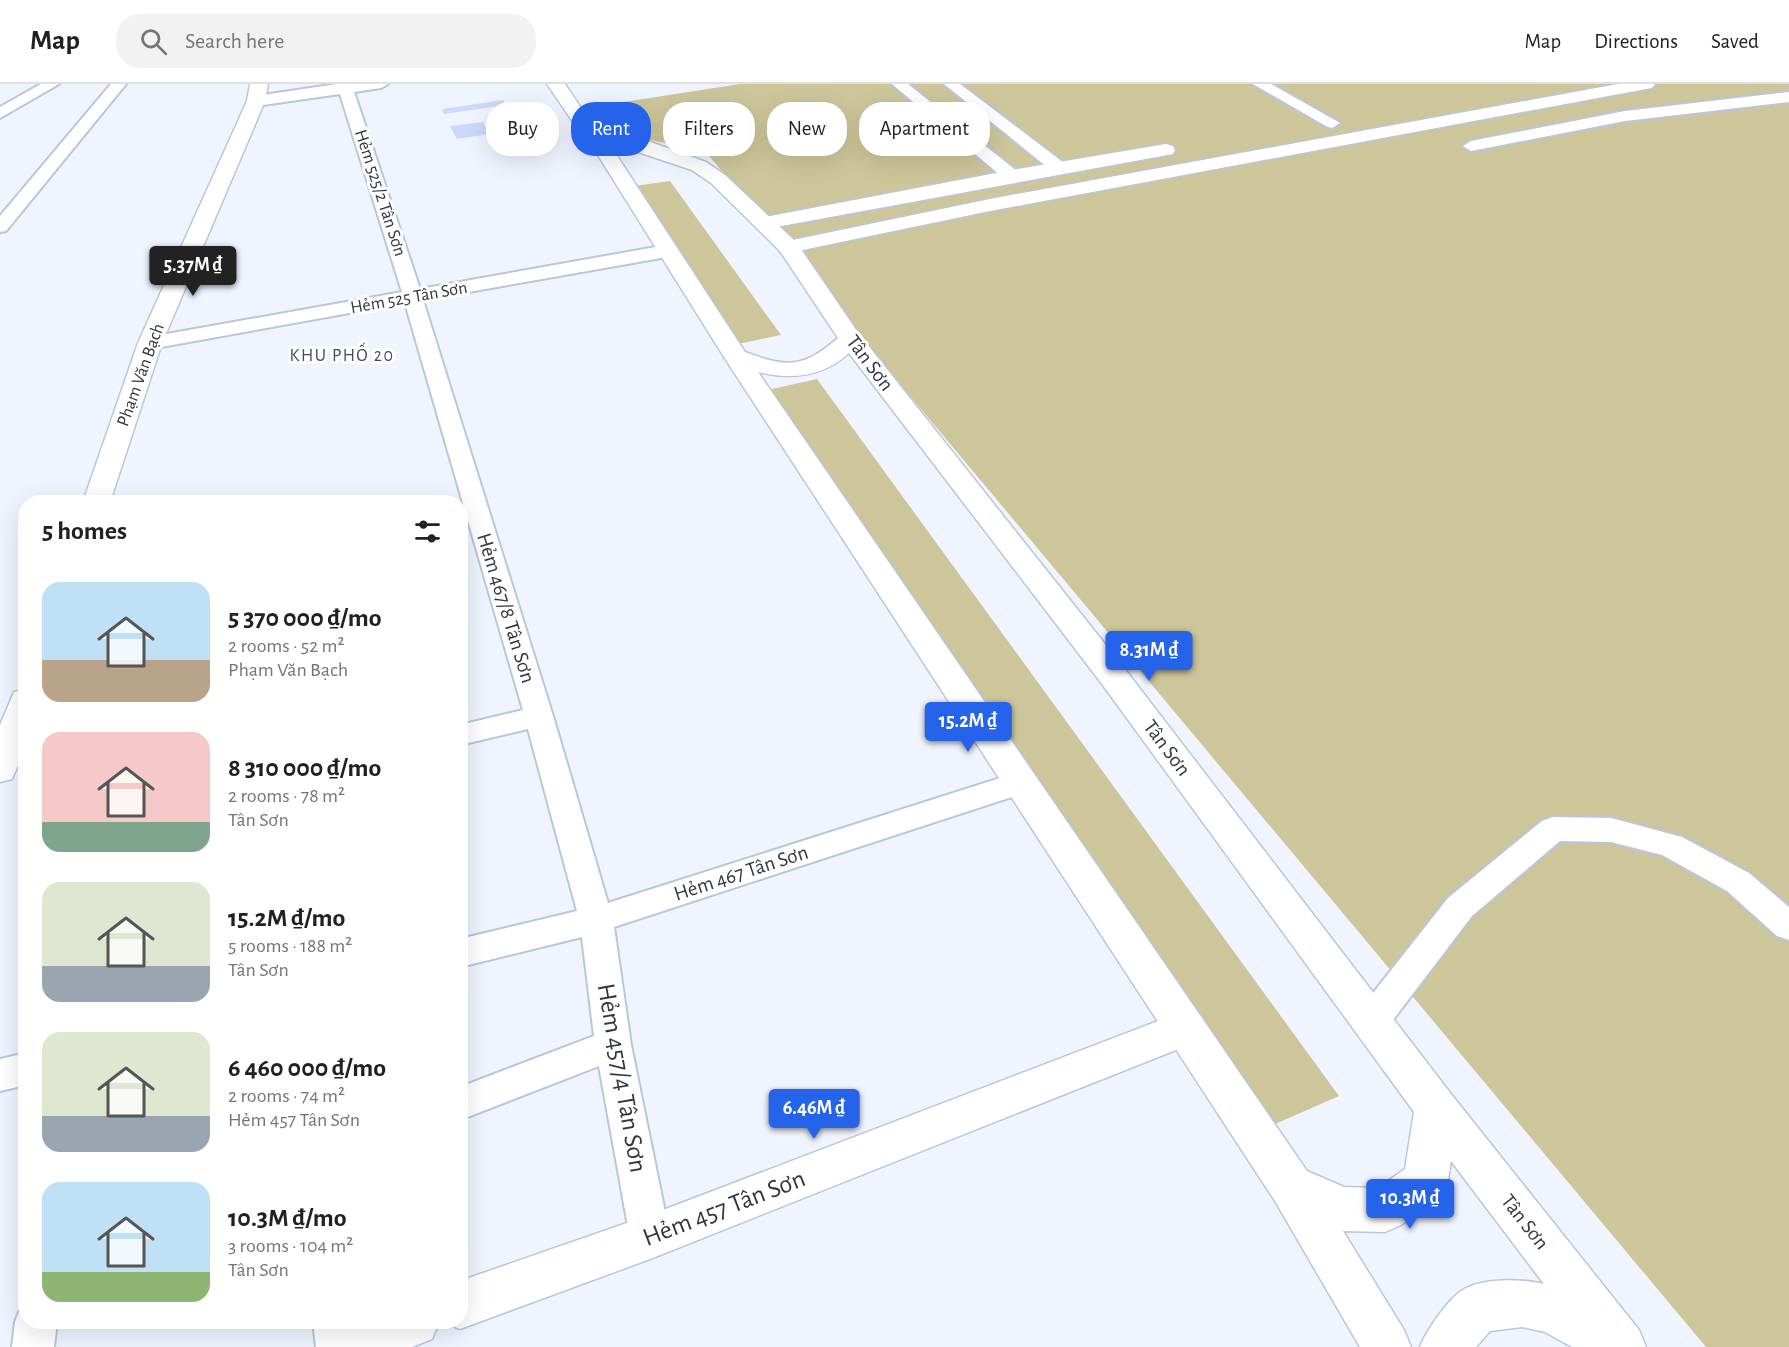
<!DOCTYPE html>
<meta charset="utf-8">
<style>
body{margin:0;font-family:"Alegreya Sans",sans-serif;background:#f2f2f2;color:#202124;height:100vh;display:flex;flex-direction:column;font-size:22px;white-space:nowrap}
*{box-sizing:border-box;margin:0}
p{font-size:20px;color:#757577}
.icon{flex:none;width:33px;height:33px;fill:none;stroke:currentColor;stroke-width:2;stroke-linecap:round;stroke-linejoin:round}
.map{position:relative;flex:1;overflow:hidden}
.panel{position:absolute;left:18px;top:411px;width:450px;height:834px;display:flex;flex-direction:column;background:#fff;border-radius:24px;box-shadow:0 6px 24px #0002}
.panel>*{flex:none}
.hud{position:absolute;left:486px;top:18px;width:570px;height:54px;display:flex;gap:12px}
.price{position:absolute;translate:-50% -51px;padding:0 14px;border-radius:6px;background:#2563eb;color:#fff;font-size:20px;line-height:39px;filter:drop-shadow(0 2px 3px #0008)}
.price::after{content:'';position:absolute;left:50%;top:36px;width:18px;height:14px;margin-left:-9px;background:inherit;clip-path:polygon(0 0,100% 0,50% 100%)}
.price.current{background:#222;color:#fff}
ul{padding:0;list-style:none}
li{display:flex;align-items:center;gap:18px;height:150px;padding:0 24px}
li span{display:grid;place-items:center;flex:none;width:168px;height:120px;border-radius:18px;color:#555}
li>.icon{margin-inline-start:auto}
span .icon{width:72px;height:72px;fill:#fffc;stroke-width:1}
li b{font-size:26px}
h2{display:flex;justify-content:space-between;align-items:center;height:72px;padding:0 24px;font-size:26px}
.tag{padding:0 21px;border-radius:24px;background:#fff;box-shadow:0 6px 24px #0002;font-size:21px;line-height:54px}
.tag.current{background:#2563eb;color:#fff}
header{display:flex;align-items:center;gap:36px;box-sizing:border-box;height:84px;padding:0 30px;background:#fff;border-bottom:2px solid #e0e0e0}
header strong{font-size:28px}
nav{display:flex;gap:33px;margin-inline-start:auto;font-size:21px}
.search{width:420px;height:54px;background:#f2f2f2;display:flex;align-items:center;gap:15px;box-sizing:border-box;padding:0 21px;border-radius:24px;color:#757577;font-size:22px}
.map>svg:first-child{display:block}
.green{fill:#cdc69b}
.building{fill:#cdd9fc}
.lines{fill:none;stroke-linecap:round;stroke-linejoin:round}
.service-casing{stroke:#bbc5de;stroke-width:4}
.minor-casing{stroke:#bbc5de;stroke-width:3}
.tertiary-casing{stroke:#bbc5de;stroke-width:3}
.service{fill:#fff;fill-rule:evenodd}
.minor{fill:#fff;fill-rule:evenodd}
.tertiary{fill:#fff;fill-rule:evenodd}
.labels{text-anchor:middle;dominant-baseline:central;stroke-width:6;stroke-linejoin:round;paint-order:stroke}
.far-street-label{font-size:18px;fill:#32353f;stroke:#fff}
.far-neighbourhood-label{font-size:18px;letter-spacing:1.5px;fill:#444b60;stroke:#fff}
.street-label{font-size:21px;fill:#32353f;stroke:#fff}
.near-street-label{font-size:26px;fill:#32353f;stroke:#fff}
</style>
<header>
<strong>Map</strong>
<div class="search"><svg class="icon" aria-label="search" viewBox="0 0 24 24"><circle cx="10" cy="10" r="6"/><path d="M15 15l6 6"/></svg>Search here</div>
<nav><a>Map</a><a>Directions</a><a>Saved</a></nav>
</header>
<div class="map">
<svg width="1789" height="1263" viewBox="0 0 1789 1263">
<rect width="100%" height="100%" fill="#f0f4ff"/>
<path class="green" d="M 740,0 L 1789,0 L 1789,1263 L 1706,1263 L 705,67 L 581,42 L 572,26 Z
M 670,97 L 781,251 L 729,262 L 627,103 Z
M 817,295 L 1339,1012 L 1236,1057 L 754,309 Z"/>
<path class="building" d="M 503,16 L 506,21 L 444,30 L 442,25 Z
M 483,38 L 489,50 L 457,55 L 450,42 Z"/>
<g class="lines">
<g class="service-casing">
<path id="service" d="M 41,0 L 59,0 L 0,34 L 0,23 Z
M 111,0 L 126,0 L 6,147 L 0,148 L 0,132 Z
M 337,0 L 388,0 L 381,4 L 354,8 L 420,205 L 667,161 L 674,163 L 676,167 L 674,171 L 667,173 L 423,216 L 553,632 L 608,819 L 1019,688 L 1030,691 L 1034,699 L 1030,707 L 614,843 L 631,961 L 670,1153 L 664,1167 L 650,1172 L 636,1167 L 630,1153 L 599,982 L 460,1036 L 460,1003 L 594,952 L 582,853 L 460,883 L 460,855 L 577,827 L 528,645 L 460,661 L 460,641 L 523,626 L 405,219 L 150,265 L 143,263 L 140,259 L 143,255 L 150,253 L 402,208 L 340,10 L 256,22 L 248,17 L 256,12 Z
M 892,0 L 908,0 L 1018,88 L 1020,92 L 1018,96 L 1006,96 Z
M 944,0 L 960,0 L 1064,79 L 1066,83 L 1064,87 L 1052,87 Z
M 1253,0 L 1271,0 L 1340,39 L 1332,44 L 1326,42 Z
M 1789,8 L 1789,18 L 1625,37 L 1471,67 L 1463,62 L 1471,57 L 1625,27 Z
M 1553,733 L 1611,734 L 1682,753 L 1749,789 L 1789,823 L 1789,856 L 1777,852 L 1727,807 L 1662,771 L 1611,758 L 1560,757 L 1472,832 L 1383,949 L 1371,953 L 1359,949 L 1353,938 L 1359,927 L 1448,814 L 1542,737 Z
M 26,969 L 26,1001 L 0,1007 L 0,975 Z
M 26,1222 L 26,1238 L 57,1238 L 54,1263 L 12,1263 L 15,1238 L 21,1223 Z
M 313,1238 L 355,1238 L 358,1263 L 316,1263 Z"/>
</g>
<g class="minor-casing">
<path id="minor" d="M 1618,0 L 1655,0 L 1652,4 L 1646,5 L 990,127 L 788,169 L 780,168 L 777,163 L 780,158 L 788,157 L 990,115 Z
M 1166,60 L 1173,62 L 1175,66 L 1173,70 L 765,145 L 758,143 L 755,139 L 758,135 L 765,133 L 1012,86 Z
M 1187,926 L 1201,932 L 1207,944 L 1201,956 L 650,1175 L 460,1245 L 443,1238 L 460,1238 L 460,1197 L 650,1131 Z
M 347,1238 L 439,1238 L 432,1255 L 412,1263 L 320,1263 L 327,1246 Z"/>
</g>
<g class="tertiary-casing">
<path id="tertiary" d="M 250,0 L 268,0 L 265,17 L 162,259 L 110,418 L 83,418 L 138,259 L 247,17 Z
M 547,0 L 565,0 L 587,33 L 599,45 L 634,52 L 706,78 L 725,91 L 796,158 L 859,250 L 1124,584 L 1451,1010 L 1639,1246 L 1646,1263 L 1572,1263 L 1545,1248 L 1522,1243 L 1490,1247 L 1476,1263 L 1420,1263 C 1426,1247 1447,1217 1461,1207 C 1482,1193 1522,1195 1544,1200 L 1451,1077 L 1448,1096 L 1442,1111 L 1401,1141 L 1385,1148 L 1343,1147 L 1404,1246 L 1411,1263 L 1360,1263 L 1275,1117 L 724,273 L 586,52 L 575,41 ZM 608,58 L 692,86 L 711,99 L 780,167 L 838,254 C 803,284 788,284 745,268 ZM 849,269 L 1102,600 L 1414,1028 L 1405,1085 L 1378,1104 L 1344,1103 L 1307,1087 L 758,288 C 792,296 823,293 849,269 Z
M 26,605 L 26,663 L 12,695 L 0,698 L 0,641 L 14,608 Z"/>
</g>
<use href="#service" class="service"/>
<use href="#minor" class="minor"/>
<use href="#tertiary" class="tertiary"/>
</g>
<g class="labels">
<g class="far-street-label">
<text transform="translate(380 109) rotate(72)">Hẻm 525/2 Tân Sơn</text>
<text transform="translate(409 214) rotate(-10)">Hẻm 525 Tân Sơn</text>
<text transform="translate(141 291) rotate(-70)">Phạm Văn Bạch</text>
</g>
<g class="far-neighbourhood-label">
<text x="342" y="272">KHU PHỐ 20</text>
</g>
<g class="street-label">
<text transform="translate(870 279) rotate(53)">Tân Sơn</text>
<text transform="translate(506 524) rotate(73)">Hẻm 467/8 Tân Sơn</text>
<text transform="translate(1167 664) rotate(53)">Tân Sơn</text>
<text transform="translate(741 789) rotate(-18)">Hẻm 467 Tân Sơn</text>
<text transform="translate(1525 1138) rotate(52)">Tân Sơn</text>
</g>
<g class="near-street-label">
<text transform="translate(622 994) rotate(80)">Hẻm 457/4 Tân Sơn</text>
<text transform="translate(724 1124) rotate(-21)">Hẻm 457 Tân Sơn</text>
</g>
</g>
</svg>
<b class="price current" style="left:193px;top:213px">5.37M ₫</b>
<b class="price" style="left:1149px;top:598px">8.31M ₫</b>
<b class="price" style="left:968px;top:669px">15.2M ₫</b>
<b class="price" style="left:814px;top:1056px">6.46M ₫</b>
<b class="price" style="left:1410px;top:1146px">10.3M ₫</b>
<div class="hud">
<a class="tag">Buy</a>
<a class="tag current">Rent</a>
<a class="tag">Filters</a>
<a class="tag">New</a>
<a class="tag">Apartment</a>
</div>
<section class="panel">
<h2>5 homes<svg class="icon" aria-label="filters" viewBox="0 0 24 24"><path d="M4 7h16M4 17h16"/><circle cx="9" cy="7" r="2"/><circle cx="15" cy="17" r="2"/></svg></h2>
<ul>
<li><span style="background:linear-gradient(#bfe0f5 65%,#b9a48a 0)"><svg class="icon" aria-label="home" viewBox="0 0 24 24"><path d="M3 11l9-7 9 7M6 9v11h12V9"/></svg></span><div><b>5 370 000 ₫/mo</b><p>2 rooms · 52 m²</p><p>Phạm Văn Bạch</p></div></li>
<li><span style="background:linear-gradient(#f6c9c9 75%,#7fa58c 0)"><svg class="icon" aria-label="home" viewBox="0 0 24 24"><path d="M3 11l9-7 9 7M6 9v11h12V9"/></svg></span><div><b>8 310 000 ₫/mo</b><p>2 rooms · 78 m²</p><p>Tân Sơn</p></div></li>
<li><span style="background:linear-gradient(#dfe7d0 70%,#9aa5b1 0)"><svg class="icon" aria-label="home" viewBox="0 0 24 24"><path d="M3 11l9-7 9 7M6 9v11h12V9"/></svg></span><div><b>15.2M ₫/mo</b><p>5 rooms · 188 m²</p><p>Tân Sơn</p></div></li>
<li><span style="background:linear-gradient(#dfe7d0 70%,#9aa5b1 0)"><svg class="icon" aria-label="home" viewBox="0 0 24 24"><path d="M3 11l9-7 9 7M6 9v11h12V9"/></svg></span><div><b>6 460 000 ₫/mo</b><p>2 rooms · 74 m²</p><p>Hẻm 457 Tân Sơn</p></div></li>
<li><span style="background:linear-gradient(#bfe0f5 75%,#8fb573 0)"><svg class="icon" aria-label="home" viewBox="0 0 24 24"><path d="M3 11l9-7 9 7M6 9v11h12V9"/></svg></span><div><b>10.3M ₫/mo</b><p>3 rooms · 104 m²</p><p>Tân Sơn</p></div></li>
</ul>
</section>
</div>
